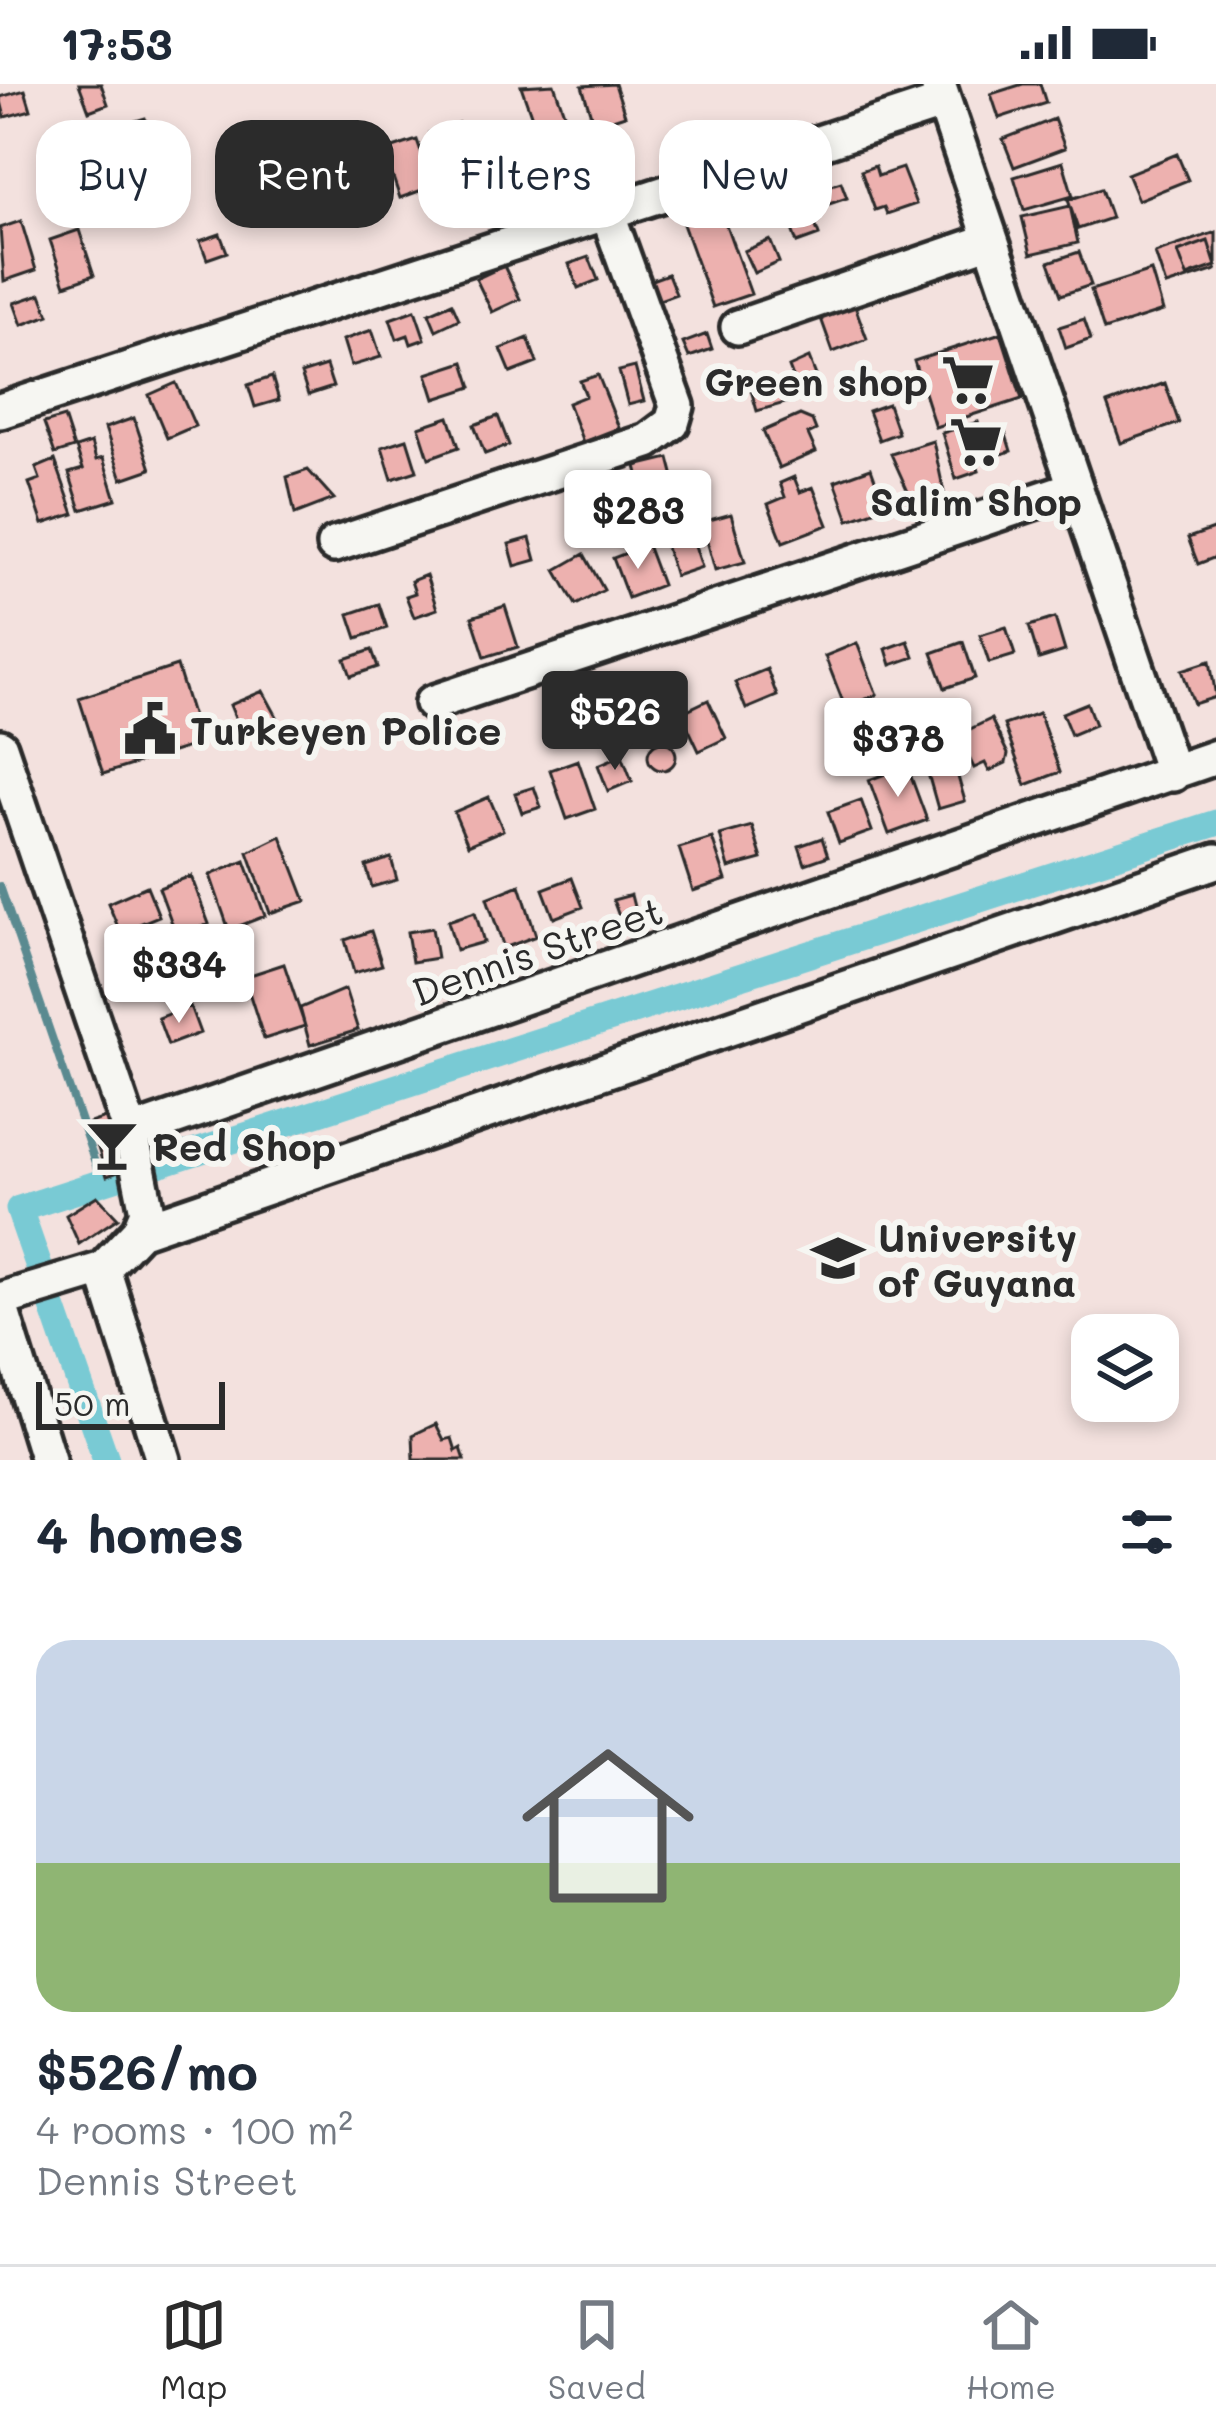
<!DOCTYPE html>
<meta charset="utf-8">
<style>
body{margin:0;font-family:Mali,sans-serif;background:#f6f6f7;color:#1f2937;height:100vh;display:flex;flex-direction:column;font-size:45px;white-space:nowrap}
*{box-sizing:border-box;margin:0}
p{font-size:39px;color:#747a83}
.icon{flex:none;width:66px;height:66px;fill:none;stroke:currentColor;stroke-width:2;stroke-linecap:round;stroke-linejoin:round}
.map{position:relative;height:1376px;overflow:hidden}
.details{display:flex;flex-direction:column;background:#fff;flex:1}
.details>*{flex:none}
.banner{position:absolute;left:36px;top:36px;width:1146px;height:108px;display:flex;gap:24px}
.fabs{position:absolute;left:1071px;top:1230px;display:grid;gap:24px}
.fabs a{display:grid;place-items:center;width:108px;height:108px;border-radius:24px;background:#fff;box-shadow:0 6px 18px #0003;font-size:60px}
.scale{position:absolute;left:36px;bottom:30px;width:189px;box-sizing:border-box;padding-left:12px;border:6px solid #2b2b2b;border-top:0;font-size:33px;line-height:42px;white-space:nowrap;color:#2b2b2b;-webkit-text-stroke:9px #f6f6f2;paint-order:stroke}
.price{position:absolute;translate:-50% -102px;padding:0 27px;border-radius:12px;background:#fff;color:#222;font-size:39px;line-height:78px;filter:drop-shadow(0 3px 6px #0008)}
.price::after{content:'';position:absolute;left:50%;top:72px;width:36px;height:27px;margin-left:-18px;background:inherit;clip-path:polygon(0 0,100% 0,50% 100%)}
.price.selected{background:#2b2b2b;color:#fff}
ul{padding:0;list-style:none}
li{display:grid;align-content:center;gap:24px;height:636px;padding:0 36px}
li span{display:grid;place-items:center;height:372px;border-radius:36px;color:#555}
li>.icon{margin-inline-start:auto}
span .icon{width:216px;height:216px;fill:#fffc;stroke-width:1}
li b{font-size:51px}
h2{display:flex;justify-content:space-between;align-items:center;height:144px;padding:0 36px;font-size:51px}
.chip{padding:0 42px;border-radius:36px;background:#fff;box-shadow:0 6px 18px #0003;font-size:42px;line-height:108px}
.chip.selected{background:#2b2b2b;color:#fff}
.status{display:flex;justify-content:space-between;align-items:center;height:84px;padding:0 60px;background:#fff;direction:ltr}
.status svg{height:33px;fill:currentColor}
.menu{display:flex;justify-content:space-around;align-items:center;height:168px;border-top:3px solid #e0e1e3;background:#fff;font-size:33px;color:#747a83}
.menu a{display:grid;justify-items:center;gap:6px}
.menu .selected{color:#2b2b2b}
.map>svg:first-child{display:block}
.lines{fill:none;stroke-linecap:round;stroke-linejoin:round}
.stream{stroke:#5a8a90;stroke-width:8}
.canal{stroke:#79cad4;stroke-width:27}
.building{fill:#edb1af;stroke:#2b2b2b;stroke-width:3}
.minor-casing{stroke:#2b2b2b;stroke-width:42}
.minor{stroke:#f6f6f2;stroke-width:33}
.labels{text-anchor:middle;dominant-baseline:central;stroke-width:12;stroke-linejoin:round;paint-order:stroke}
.poi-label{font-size:39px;font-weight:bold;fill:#2b2b2b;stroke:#f6f6f2;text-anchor:start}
.street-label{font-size:39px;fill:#2b2b2b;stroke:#f6f6f2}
</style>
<div class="status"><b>17:53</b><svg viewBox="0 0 49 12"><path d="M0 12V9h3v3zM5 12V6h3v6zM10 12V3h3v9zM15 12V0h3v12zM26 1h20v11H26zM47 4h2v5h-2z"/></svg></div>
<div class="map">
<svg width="1216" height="1376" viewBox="0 0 1216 1376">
<rect width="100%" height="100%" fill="#f3e1de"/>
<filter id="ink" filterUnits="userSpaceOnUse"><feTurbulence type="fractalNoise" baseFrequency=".00833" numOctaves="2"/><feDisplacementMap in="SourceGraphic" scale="24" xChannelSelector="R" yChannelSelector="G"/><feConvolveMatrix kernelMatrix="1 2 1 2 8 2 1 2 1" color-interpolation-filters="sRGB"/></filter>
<g filter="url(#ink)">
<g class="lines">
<path class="stream" d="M 0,802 L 102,1099"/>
<path class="canal" d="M 106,1376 L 19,1125 L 1216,739"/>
</g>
<path class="building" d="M 79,0 L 101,0 L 108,20 L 89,27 Z
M 554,0 L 570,46 L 540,56 L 521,2 Z
M 615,0 L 625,31 L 594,41 L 582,2 Z
M 1023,0 L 1040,0 L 1046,19 L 999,34 L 991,10 Z
M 25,6 L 31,26 L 5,33 L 0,13 Z
M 145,34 L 155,64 L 116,77 L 106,46 Z
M 1054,35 L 1065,64 L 1014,83 L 1003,55 Z
M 494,37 L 497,47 L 505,45 L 510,62 L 487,70 L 478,43 Z
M 458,39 L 472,82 L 444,92 L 429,49 Z
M 417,56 L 433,102 L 400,114 L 384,67 Z
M 302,61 L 323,103 L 307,108 L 297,80 L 289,83 L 283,67 Z
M 1177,70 L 1188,96 L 1138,116 L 1127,90 Z
M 83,74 L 89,93 L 63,101 L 57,82 Z
M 364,77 L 378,117 L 353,126 L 339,85 Z
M 1063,78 L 1073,112 L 1024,126 L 1014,93 Z
M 875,82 L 878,92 L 902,84 L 916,120 L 887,130 L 884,123 L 875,126 L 861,87 Z
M 269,95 L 276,115 L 256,122 L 249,102 Z
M 841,98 L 847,114 L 817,124 L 811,107 Z
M 1101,105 L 1111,134 L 1078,145 L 1068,116 Z
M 718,119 L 751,210 L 713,223 L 680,132 Z
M 1070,122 L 1078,159 L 1031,170 L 1022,133 Z
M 811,129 L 819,151 L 797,159 L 789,137 Z
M 21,137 L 36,186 L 4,197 L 0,144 Z
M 79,146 L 94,191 L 65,201 L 50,156 Z
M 1216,148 L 1216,186 L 1166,202 L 1155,169 Z
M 220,150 L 227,168 L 207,175 L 200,157 Z
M 770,156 L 779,178 L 754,189 L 744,167 Z
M 1208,157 L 1216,182 L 1187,192 L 1178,168 Z
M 1079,168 L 1091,201 L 1061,211 L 1049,178 Z
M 589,173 L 598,196 L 578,204 L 569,180 Z
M 504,182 L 520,215 L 492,228 L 476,195 Z
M 1151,187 L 1163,227 L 1104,246 L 1091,206 Z
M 668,190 L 676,210 L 654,218 L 646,198 Z
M 41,210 L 49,231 L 22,241 L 14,219 Z
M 852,214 L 867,255 L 833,268 L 818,226 Z
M 452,219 L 459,235 L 436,246 L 429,229 Z
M 415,226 L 425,255 L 411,260 L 408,251 L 397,255 L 390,235 Z
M 1084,235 L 1091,255 L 1066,264 L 1059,243 Z
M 372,246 L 381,273 L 351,282 L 343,256 Z
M 1001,249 L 1022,315 L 935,343 L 914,277 Z
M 707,250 L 712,265 L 689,273 L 683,259 Z
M 528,254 L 537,279 L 511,289 L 501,265 Z
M 809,274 L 821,304 L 800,312 L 789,283 Z
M 464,278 L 472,303 L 435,315 L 427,290 Z
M 326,282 L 333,303 L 308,311 L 301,290 Z
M 635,283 L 644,317 L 628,321 L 619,287 Z
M 598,291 L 619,344 L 583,358 L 568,319 L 586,312 L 580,297 Z
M 272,293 L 279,316 L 255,323 L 248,301 Z
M 786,295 L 792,317 L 757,327 L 751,306 Z
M 176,299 L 195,342 L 167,354 L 149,311 Z
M 1165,299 L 1179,339 L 1121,359 L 1107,320 Z
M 888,320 L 898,349 L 879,356 L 868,327 Z
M 800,331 L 812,336 L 816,346 L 808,350 L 816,368 L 779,384 L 763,347 Z
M 498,332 L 509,361 L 485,370 L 474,341 Z
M 64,333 L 74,364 L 55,370 L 44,339 Z
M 449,333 L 459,363 L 429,374 L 419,343 Z
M 134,334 L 151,385 L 122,395 L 105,344 Z
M 978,338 L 980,345 L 1004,344 L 1011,367 L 976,378 L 979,387 L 956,395 L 942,349 Z
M 407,355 L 417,387 L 392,395 L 382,363 Z
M 933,357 L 945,413 L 915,423 L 891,370 Z
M 91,359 L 96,376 L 103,374 L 116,415 L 81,426 L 69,389 L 83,385 L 76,364 Z
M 669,374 L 676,401 L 643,409 L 636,382 Z
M 55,376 L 74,430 L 43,440 L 29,399 L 40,395 L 36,384 Z
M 871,384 L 885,423 L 849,436 L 835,397 Z
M 308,386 L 334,415 L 295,430 L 287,393 Z
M 794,393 L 800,408 L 813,403 L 828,441 L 783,458 L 768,420 L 785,413 L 780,399 Z
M 626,396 L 634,422 L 594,435 L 586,410 Z
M 641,423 L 650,451 L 619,462 L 609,433 Z
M 731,430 L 745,478 L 715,486 L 702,438 Z
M 1216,444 L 1216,473 L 1198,480 L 1188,454 Z
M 690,446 L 702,483 L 675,492 L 663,454 Z
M 530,454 L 536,476 L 515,482 L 509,460 Z
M 647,461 L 662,501 L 628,514 L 613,474 Z
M 584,470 L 604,506 L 576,521 L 556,486 Z
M 426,491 L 437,525 L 414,533 L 406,512 L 415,509 L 411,497 Z
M 379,520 L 387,544 L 357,554 L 349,530 Z
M 505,522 L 518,563 L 485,573 L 472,533 Z
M 1055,534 L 1065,567 L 1039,575 L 1029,542 Z
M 1006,543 L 1015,571 L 989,579 L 980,551 Z
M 908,557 L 914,573 L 891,581 L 886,565 Z
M 963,558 L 975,594 L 945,604 L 932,569 Z
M 857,559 L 877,611 L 845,623 L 825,572 Z
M 372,566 L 378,583 L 351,592 L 345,575 Z
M 1210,577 L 1216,613 L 1194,620 L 1182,586 Z
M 177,582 L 201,659 L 103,690 L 79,614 Z
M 767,585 L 777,612 L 746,625 L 735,598 Z
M 263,607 L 281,640 L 244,655 L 230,621 Z
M 708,616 L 726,654 L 699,667 L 681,629 Z
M 1087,619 L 1095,641 L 1071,651 L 1062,629 Z
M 1039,629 L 1060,688 L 1026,701 L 1004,641 Z
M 991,635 L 1008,670 L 1006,679 L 989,687 L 985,679 L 974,684 L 958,651 Z
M648 672a14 14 0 1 1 28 0a14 14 0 1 1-28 0Z
M 622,671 L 632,697 L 608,707 L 598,681 Z
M 578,676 L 595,725 L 567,735 L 550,686 Z
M 954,679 L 965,717 L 938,725 L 927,686 Z
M 907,682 L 927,736 L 889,750 L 869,696 Z
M 534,703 L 541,723 L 522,729 L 515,709 Z
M 489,713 L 503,746 L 468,761 L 454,728 Z
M 861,716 L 872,747 L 839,759 L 828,728 Z
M 752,742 L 762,775 L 729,784 L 720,751 Z
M 281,752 L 306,817 L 270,829 L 248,768 Z
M 712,754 L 726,796 L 693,807 L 679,764 Z
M 822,754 L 828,772 L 805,780 L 799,762 Z
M 391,774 L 397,796 L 372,803 L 366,782 Z
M 245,777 L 265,832 L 229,846 L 210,791 Z
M 191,792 L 209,840 L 177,853 L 159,804 Z
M 572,794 L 583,823 L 554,834 L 543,805 Z
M 520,801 L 536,852 L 504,864 L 487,814 Z
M 147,802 L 159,832 L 120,848 L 108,819 Z
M 631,811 L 636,831 L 620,835 L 613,816 Z
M 475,828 L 484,858 L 456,866 L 448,837 Z
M 432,844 L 437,874 L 412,878 L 407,848 Z
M 371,847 L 382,881 L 354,889 L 345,856 Z
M 284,880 L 305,942 L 264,955 L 244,893 Z
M 345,905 L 358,946 L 310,961 L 300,924 Z
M 190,922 L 200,949 L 168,961 L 158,934 Z
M 117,1030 L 135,1082 L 107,1092 L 90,1039 Z
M 97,1112 L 118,1134 L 79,1160 L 66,1131 Z
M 436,1340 L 444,1356 L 452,1354 L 456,1367 L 461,1364 L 465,1376 L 414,1376 L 413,1351 Z"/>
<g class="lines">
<g class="minor-casing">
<path id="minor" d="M 938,0 L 1173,690
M 738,243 L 991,156
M 0,327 L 944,18
M 334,461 L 648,357 L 672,339 L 677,322 L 607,128
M 432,619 L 1075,404
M 0,663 L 131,1049 L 147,1128 L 139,1147 L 103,1185 L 0,1216
M 131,1049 L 1216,673
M 139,1147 L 1216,777
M 103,1185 L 163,1376
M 0,1221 L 48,1376"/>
</g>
<use href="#minor" class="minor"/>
</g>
</g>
<defs>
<g id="supermarket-bare" transform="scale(4.14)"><path d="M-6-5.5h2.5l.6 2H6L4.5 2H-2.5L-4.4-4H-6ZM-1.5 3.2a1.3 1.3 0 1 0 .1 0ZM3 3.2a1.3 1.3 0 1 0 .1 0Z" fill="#2b2b2b" stroke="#f6f6f2" stroke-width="2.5" paint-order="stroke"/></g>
<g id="civic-bare" transform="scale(4.14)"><path d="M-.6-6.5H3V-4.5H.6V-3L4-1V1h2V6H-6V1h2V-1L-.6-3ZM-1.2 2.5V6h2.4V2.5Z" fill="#2b2b2b" stroke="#f6f6f2" stroke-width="2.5" paint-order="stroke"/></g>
<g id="bar-bare" transform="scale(4.14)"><path d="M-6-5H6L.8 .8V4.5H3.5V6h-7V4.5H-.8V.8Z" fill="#2b2b2b" stroke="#f6f6f2" stroke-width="2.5" paint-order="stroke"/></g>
<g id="university-bare" transform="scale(4.14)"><path d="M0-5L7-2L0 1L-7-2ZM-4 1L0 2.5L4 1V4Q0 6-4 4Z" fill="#2b2b2b" stroke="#f6f6f2" stroke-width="2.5" paint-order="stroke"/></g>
</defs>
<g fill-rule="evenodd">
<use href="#supermarket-bare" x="968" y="296"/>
<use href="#supermarket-bare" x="976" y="358"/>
<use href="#civic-bare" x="150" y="645"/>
<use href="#bar-bare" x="112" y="1061"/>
<use href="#university-bare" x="838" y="1174"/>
</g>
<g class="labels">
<g class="poi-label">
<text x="928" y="296" text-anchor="end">Green shop</text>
<text x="976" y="416" text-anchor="middle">Salim Shop</text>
<text x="190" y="645">Turkeyen Police</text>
<text x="152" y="1061">Red Shop</text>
<text x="878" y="1152">University<tspan x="878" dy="45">of Guyana</tspan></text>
</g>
<g class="street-label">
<text transform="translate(537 866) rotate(-19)">Dennis Street</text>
</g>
</g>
</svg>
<div class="fabs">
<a><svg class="icon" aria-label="layers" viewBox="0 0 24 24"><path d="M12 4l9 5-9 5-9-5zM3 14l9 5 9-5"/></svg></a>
</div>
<div class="scale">50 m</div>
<b class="price" style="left:638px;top:488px">$283</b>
<b class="price selected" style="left:615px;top:689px">$526</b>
<b class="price" style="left:898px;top:716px">$378</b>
<b class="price" style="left:179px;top:942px">$334</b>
<div class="banner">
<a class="chip">Buy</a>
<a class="chip selected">Rent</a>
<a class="chip">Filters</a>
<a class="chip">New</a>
</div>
</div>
<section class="details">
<h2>4 homes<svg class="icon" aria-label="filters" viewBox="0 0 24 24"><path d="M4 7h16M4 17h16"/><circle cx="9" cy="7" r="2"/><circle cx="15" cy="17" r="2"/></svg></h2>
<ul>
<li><span style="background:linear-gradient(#c9d6e8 60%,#8fb573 0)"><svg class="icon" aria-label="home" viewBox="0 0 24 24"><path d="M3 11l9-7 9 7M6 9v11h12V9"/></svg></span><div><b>$526/mo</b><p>4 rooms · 100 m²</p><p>Dennis Street</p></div></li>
</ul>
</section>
<nav class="menu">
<a class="selected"><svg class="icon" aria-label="map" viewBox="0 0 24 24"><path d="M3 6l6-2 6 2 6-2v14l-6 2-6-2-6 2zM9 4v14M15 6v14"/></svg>Map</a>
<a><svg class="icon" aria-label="saved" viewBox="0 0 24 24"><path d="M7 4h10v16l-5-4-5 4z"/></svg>Saved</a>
<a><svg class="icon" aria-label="home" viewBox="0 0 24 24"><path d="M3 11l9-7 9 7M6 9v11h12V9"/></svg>Home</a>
</nav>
